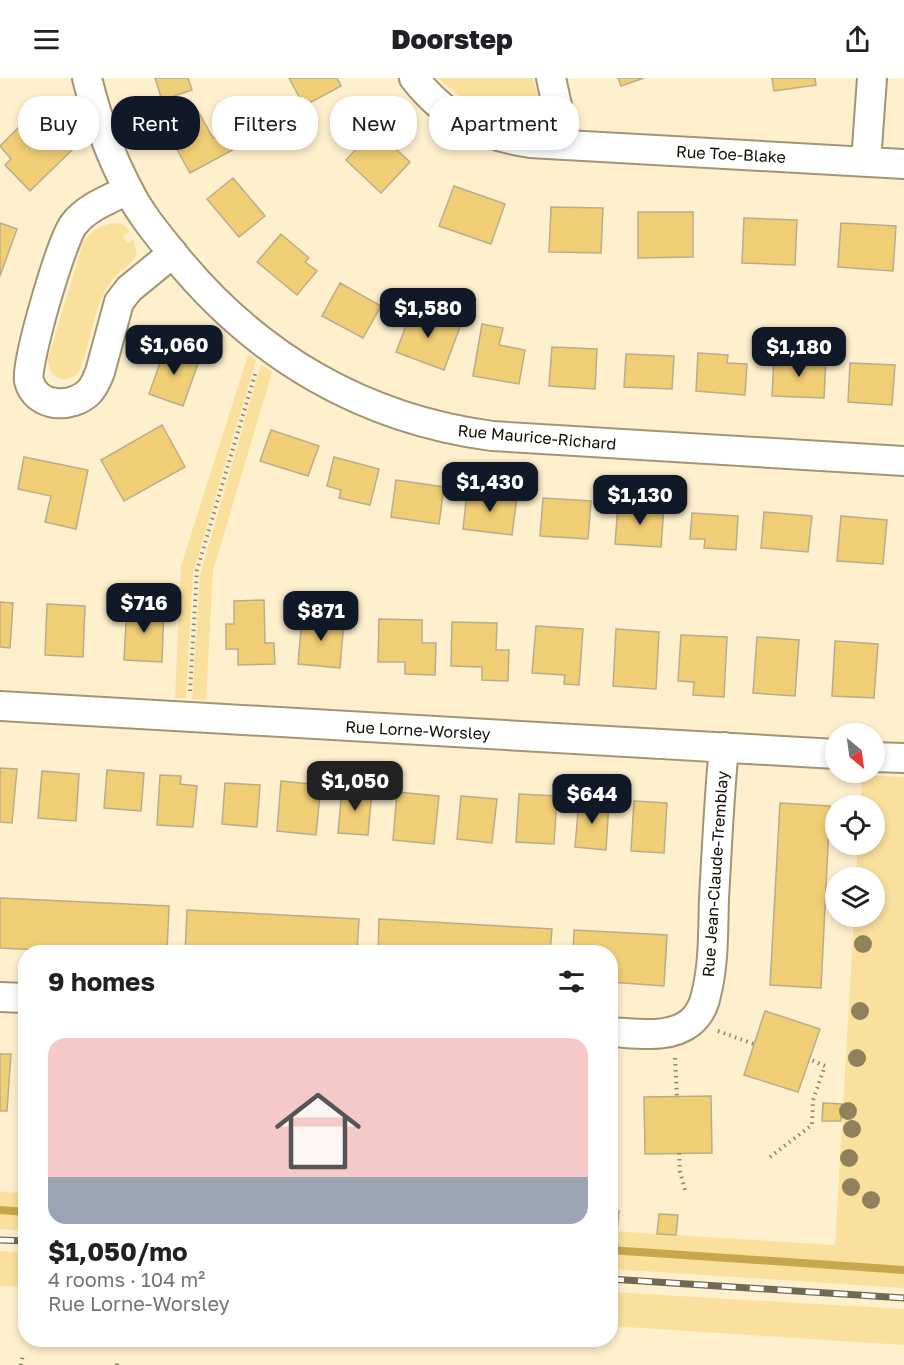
<!DOCTYPE html>
<meta charset="utf-8">
<style>
body{margin:0;font-family:"Golos Text",sans-serif;background:#f2f2f2;color:#202124;height:100vh;display:flex;flex-direction:column;font-size:22px;white-space:nowrap}
*{box-sizing:border-box;margin:0}
p{font-size:20px;color:#757577}
.icon{flex:none;width:33px;height:33px;fill:none;stroke:currentColor;stroke-width:2;stroke-linecap:round;stroke-linejoin:round}
.map{position:relative;flex:1;overflow:hidden}
.drawer{position:absolute;left:18px;top:867px;width:600px;height:402px;display:flex;flex-direction:column;background:#fff;border-radius:24px;box-shadow:0 3px 9px #0003}
.drawer>*{flex:none}
.hud{position:absolute;left:18px;top:18px;width:600px;height:54px;display:flex;gap:12px}
.needle{width:39px;rotate:151deg}
.buttons{position:absolute;left:825px;top:645px;display:grid;gap:12px}
.buttons a{display:grid;place-items:center;width:60px;height:60px;border-radius:50%;background:#fff;box-shadow:0 3px 9px #0003;font-size:30px}
.price{position:absolute;translate:-50% -51px;padding:0 14px;border-radius:12px;background:#111827;color:#fff;font-size:20px;line-height:39px;filter:drop-shadow(0 2px 3px #0008)}
.price::after{content:'';position:absolute;left:50%;top:36px;width:18px;height:14px;margin-left:-9px;background:inherit;clip-path:polygon(0 0,100% 0,50% 100%)}
.price.current{background:#222;color:#fff}
ul{padding:0;list-style:none}
li{display:grid;align-content:center;gap:12px;height:318px;padding:0 30px}
li span{display:grid;place-items:center;height:186px;border-radius:18px;color:#555}
li>.icon{margin-inline-start:auto}
span .icon{width:108px;height:108px;fill:#fffc;stroke-width:1}
li b{font-size:26px}
h2{display:flex;justify-content:space-between;align-items:center;height:72px;padding:0 30px;font-size:26px}
.tag{padding:0 21px;border-radius:24px;background:#fff;box-shadow:0 3px 9px #0003;font-size:21px;line-height:54px}
.tag.current{background:#111827;color:#fff}
header{display:flex;justify-content:space-between;align-items:center;height:78px;padding:0 30px;background:#fff;font-size:27px;font-weight:800}
.map>svg:first-child{display:block}
.green{fill:#fae09d}
.lines{fill:none;stroke-linecap:round;stroke-linejoin:round}
.stream{stroke:#c7a64c;stroke-width:8}
.building{fill:#f0ce75;stroke:#baac8b;stroke-width:1.5}
.minor-casing{stroke:#a19574;stroke-width:32}
.path{stroke:#8e846d;stroke-width:4;stroke-dasharray:1.5 4.5;stroke-linecap:butt}
.minor{stroke:#fff;stroke-width:28}
.rail-casing{stroke:#726955;stroke-width:7}
.rail{stroke:#fff;stroke-width:4.5;stroke-dasharray:14;stroke-linecap:butt}
.tree{fill:#8f815c}
.labels{text-anchor:middle;dominant-baseline:central;stroke-width:4.5;stroke-linejoin:round;paint-order:stroke}
.street-label{font-size:16px;fill:#140f04;stroke:#fff}
</style>
<header><svg class="icon" aria-label="menu" viewBox="0 0 24 24"><path d="M4 6h16M4 12h16M4 18h16"/></svg>Doorstep<svg class="icon" aria-label="share" viewBox="0 0 24 24"><path d="M12 15V3M7 8l5-5 5 5M5 13v7h14v-7"/></svg></header>
<div class="map">
<svg width="904" height="1287" viewBox="0 0 904 1287">
<rect width="100%" height="100%" fill="#fef0cd"/>
<path class="green" d="M 437,0 L 532,0 C 537,13 545,28 534,39 C 514,61 454,14 437,0 Z
M 116,145 L 124,147 L 130,154 L 123,158 L 128,165 L 133,161 L 137,177 C 129,189 115,195 108,208 C 93,232 90,270 78,296 C 63,307 48,299 48,281 L 83,164 C 91,153 101,146 116,145 Z
M 248,277 L 256,282 L 193,495 L 186,620 L 175,620 L 181,488 Z
M 261,286 L 272,294 L 213,493 L 206,622 L 192,621 L 200,497 Z
M 862,697 L 904,699 L 904,1210 L 611,1191 L 611,1153 L 835,1167 L 854,839 L 874,838 L 874,800 L 856,799 L 858,767 L 874,766 L 874,728 L 861,727 Z
M 0,1114 L 25,1115 L 25,1153 L 0,1151 Z
M 0,1173 L 25,1175 L 25,1209 L 0,1208 Z
M 611,1214 L 904,1231 L 904,1267 L 611,1248 Z"/>
<g class="lines">
<path class="stream" d="M 0,1132 L 26,1134
M 610,1172 L 904,1192"/>
</g>
<path class="building" d="M 155,0 L 188,0 L 192,12 L 162,22 Z
M 289,0 L 337,0 L 341,8 L 304,28 Z
M 618,0 L 644,0 L 621,8 Z
M 772,0 L 815,0 L 816,7 L 774,13 Z
M 35,33 L 73,71 L 30,113 L 5,87 L 11,81 L 0,68 Z
M 198,33 L 213,60 L 231,51 L 240,68 L 190,95 L 165,50 Z
M 374,51 L 410,84 L 381,115 L 346,82 Z
M 233,100 L 265,138 L 239,159 L 207,121 Z
M 454,108 L 505,126 L 491,166 L 439,148 Z
M 551,129 L 603,130 L 601,175 L 549,174 Z
M 638,134 L 693,134 L 693,179 L 638,180 Z
M 744,140 L 797,142 L 795,187 L 742,185 Z
M 0,145 L 17,151 L 0,198 Z
M 841,145 L 896,148 L 893,193 L 838,189 Z
M 281,156 L 309,180 L 305,184 L 317,193 L 297,217 L 257,184 Z
M 340,205 L 381,228 L 363,260 L 322,238 Z
M 413,230 L 460,249 L 444,292 L 396,274 Z
M 482,246 L 503,250 L 499,267 L 525,272 L 519,306 L 473,298 Z
M 166,268 L 200,280 L 183,328 L 149,316 Z
M 552,269 L 597,271 L 595,311 L 549,308 Z
M 698,275 L 728,277 L 727,285 L 747,286 L 745,317 L 696,313 Z
M 626,276 L 674,278 L 672,311 L 624,309 Z
M 774,279 L 826,282 L 824,320 L 772,318 Z
M 850,285 L 895,287 L 892,327 L 848,324 Z
M 162,347 L 185,389 L 124,423 L 101,382 Z
M 271,352 L 319,368 L 308,398 L 260,383 Z
M 24,379 L 88,392 L 76,451 L 45,444 L 51,418 L 18,411 Z
M 334,379 L 379,391 L 370,427 L 339,420 L 341,412 L 327,408 Z
M 396,402 L 444,409 L 439,446 L 391,439 Z
M 467,414 L 517,419 L 512,457 L 463,451 Z
M 543,420 L 591,423 L 588,461 L 540,458 Z
M 618,426 L 664,429 L 661,469 L 615,466 Z
M 764,434 L 812,438 L 808,474 L 761,470 Z
M 692,435 L 738,438 L 736,472 L 704,470 L 705,461 L 690,461 Z
M 841,438 L 887,442 L 883,486 L 837,483 Z
M 264,522 L 265,565 L 274,565 L 275,586 L 238,587 L 238,571 L 226,571 L 226,546 L 234,546 L 234,523 Z
M 0,524 L 13,525 L 10,570 L 0,569 Z
M 47,526 L 85,528 L 83,579 L 45,577 Z
M 127,527 L 164,529 L 162,584 L 124,582 Z
M 302,539 L 344,543 L 340,590 L 298,586 Z
M 379,541 L 422,542 L 422,565 L 436,565 L 435,597 L 405,596 L 405,584 L 378,584 Z
M 452,544 L 497,545 L 496,572 L 509,572 L 508,603 L 482,602 L 482,589 L 451,588 Z
M 536,548 L 583,551 L 579,607 L 564,606 L 565,597 L 532,595 Z
M 616,551 L 659,554 L 656,611 L 613,608 Z
M 681,557 L 727,559 L 724,619 L 693,617 L 694,604 L 678,603 Z
M 757,559 L 799,562 L 795,618 L 753,615 Z
M 835,563 L 878,566 L 874,620 L 832,618 Z
M 0,690 L 17,691 L 12,745 L 0,744 Z
M 107,692 L 144,695 L 141,733 L 104,730 Z
M 42,693 L 79,696 L 76,743 L 38,740 Z
M 160,697 L 181,698 L 180,706 L 197,708 L 193,749 L 157,747 Z
M 281,703 L 321,707 L 316,757 L 277,753 Z
M 225,705 L 260,707 L 257,749 L 222,746 Z
M 342,710 L 372,713 L 368,757 L 338,755 Z
M 397,714 L 439,718 L 434,766 L 393,762 Z
M 519,716 L 557,718 L 554,766 L 516,764 Z
M 461,718 L 497,721 L 492,765 L 457,761 Z
M 579,722 L 609,724 L 606,772 L 575,769 Z
M 634,723 L 667,725 L 664,775 L 631,773 Z
M 780,725 L 830,728 L 821,910 L 770,907 Z
M 0,820 L 169,828 L 167,874 L 81,874 L 0,870 Z
M 187,832 L 359,841 L 357,874 L 185,874 Z
M 379,841 L 552,851 L 550,874 L 378,874 Z
M 574,852 L 667,857 L 664,908 L 610,904 L 610,874 L 573,874 Z
M 765,933 L 820,951 L 798,1014 L 744,997 Z
M 0,976 L 11,976 L 7,1033 L 0,1033 Z
M 610,1010 L 615,1010 L 613,1067 L 610,1067 Z
M 711,1018 L 712,1075 L 645,1076 L 644,1019 Z
M 823,1025 L 842,1026 L 841,1043 L 822,1043 Z
M 610,1132 L 619,1133 L 617,1153 L 610,1153 Z
M 659,1136 L 678,1137 L 676,1157 L 657,1156 Z"/>
<g class="lines">
<g class="minor-casing">
<path id="minor" d="M 87,0 C 96,37 110,77 128,111 C 140,136 158,157 175,178 C 257,279 364,341 492,358 L 904,383
M 414,0 C 446,41 481,57 530,65 L 904,86
M 551,0 L 560,41 L 559,66
M 866,84 L 872,0
M 128,112 C 110,121 87,129 74,146 C 62,160 25,286 29,303 C 36,330 72,331 89,314 C 95,308 97,301 100,294 L 119,224 L 129,211 L 173,175
M 0,628 L 836,676
M 874,679 L 904,680
M 0,919 L 26,920
M 610,954 C 636,955 669,962 691,944 C 699,937 704,927 706,917 C 714,886 713,852 714,820 C 717,770 719,719 724,669"/>
</g>
<path class="path" d="M 190,613 L 197,492 L 256,293
M 718,953 L 754,966
M 675,980 L 677,1018
M 679,1075 L 680,1094 L 686,1115
M 770,1079 L 812,1047 L 813,1022 L 825,988 L 809,981
M 21,1287 L 23,1276
M 117,1287 L 117,1282"/>
<use href="#minor" class="minor"/>
<g class="rail-casing">
<path id="rail" d="M 0,1162 L 26,1163
M 610,1201 L 904,1220"/>
</g>
<use href="#rail" class="rail"/>
</g>
<g class="tree">
<circle cx="863" cy="866" r="9"/>
<circle cx="860" cy="933" r="9"/>
<circle cx="857" cy="980" r="9"/>
<circle cx="848" cy="1033" r="9"/>
<circle cx="852" cy="1051" r="9"/>
<circle cx="849" cy="1080" r="9"/>
<circle cx="851" cy="1109" r="9"/>
<circle cx="871" cy="1122" r="9"/>
</g>
<g class="labels">
<g class="street-label">
<text transform="translate(731 76) rotate(3)">Rue Toe-Blake</text>
<text transform="translate(537 359) rotate(5)">Rue Maurice-Richard</text>
<text transform="translate(418 652) rotate(3)">Rue Lorne-Worsley</text>
<text transform="translate(715 796) rotate(-86)">Rue Jean-Claude-Tremblay</text>
</g>
</g>
</svg>
<div class="buttons">
<a><svg class="needle" viewBox="-14 -14 28 28"><path d="M0-13l5 13h-10z" fill="#e53935"/><path d="M0 13l5-13h-10z" fill="#757577"/></svg></a>
<a><svg class="icon" aria-label="locate" viewBox="0 0 24 24"><circle cx="12" cy="12" r="6"/><path d="M12 2v4M12 18v4M2 12h4M18 12h4"/></svg></a>
<a><svg class="icon" aria-label="layers" viewBox="0 0 24 24"><path d="M12 4l9 5-9 5-9-5zM3 14l9 5 9-5"/></svg></a>
</div>
<b class="price" style="left:428px;top:261px">$1,580</b>
<b class="price" style="left:174px;top:298px">$1,060</b>
<b class="price" style="left:799px;top:300px">$1,180</b>
<b class="price" style="left:490px;top:435px">$1,430</b>
<b class="price" style="left:640px;top:448px">$1,130</b>
<b class="price" style="left:144px;top:556px">$716</b>
<b class="price" style="left:321px;top:564px">$871</b>
<b class="price current" style="left:355px;top:734px">$1,050</b>
<b class="price" style="left:592px;top:747px">$644</b>
<div class="hud">
<a class="tag">Buy</a>
<a class="tag current">Rent</a>
<a class="tag">Filters</a>
<a class="tag">New</a>
<a class="tag">Apartment</a>
</div>
<section class="drawer">
<h2>9 homes<svg class="icon" aria-label="filters" viewBox="0 0 24 24"><path d="M4 7h16M4 17h16"/><circle cx="9" cy="7" r="2"/><circle cx="15" cy="17" r="2"/></svg></h2>
<ul>
<li><span style="background:linear-gradient(#f6c9c9 75%,#9aa5b1 0)"><svg class="icon" aria-label="home" viewBox="0 0 24 24"><path d="M3 11l9-7 9 7M6 9v11h12V9"/></svg></span><div><b>$1,050/mo</b><p>4 rooms · 104 m²</p><p>Rue Lorne-Worsley</p></div></li>
</ul>
</section>
</div>
